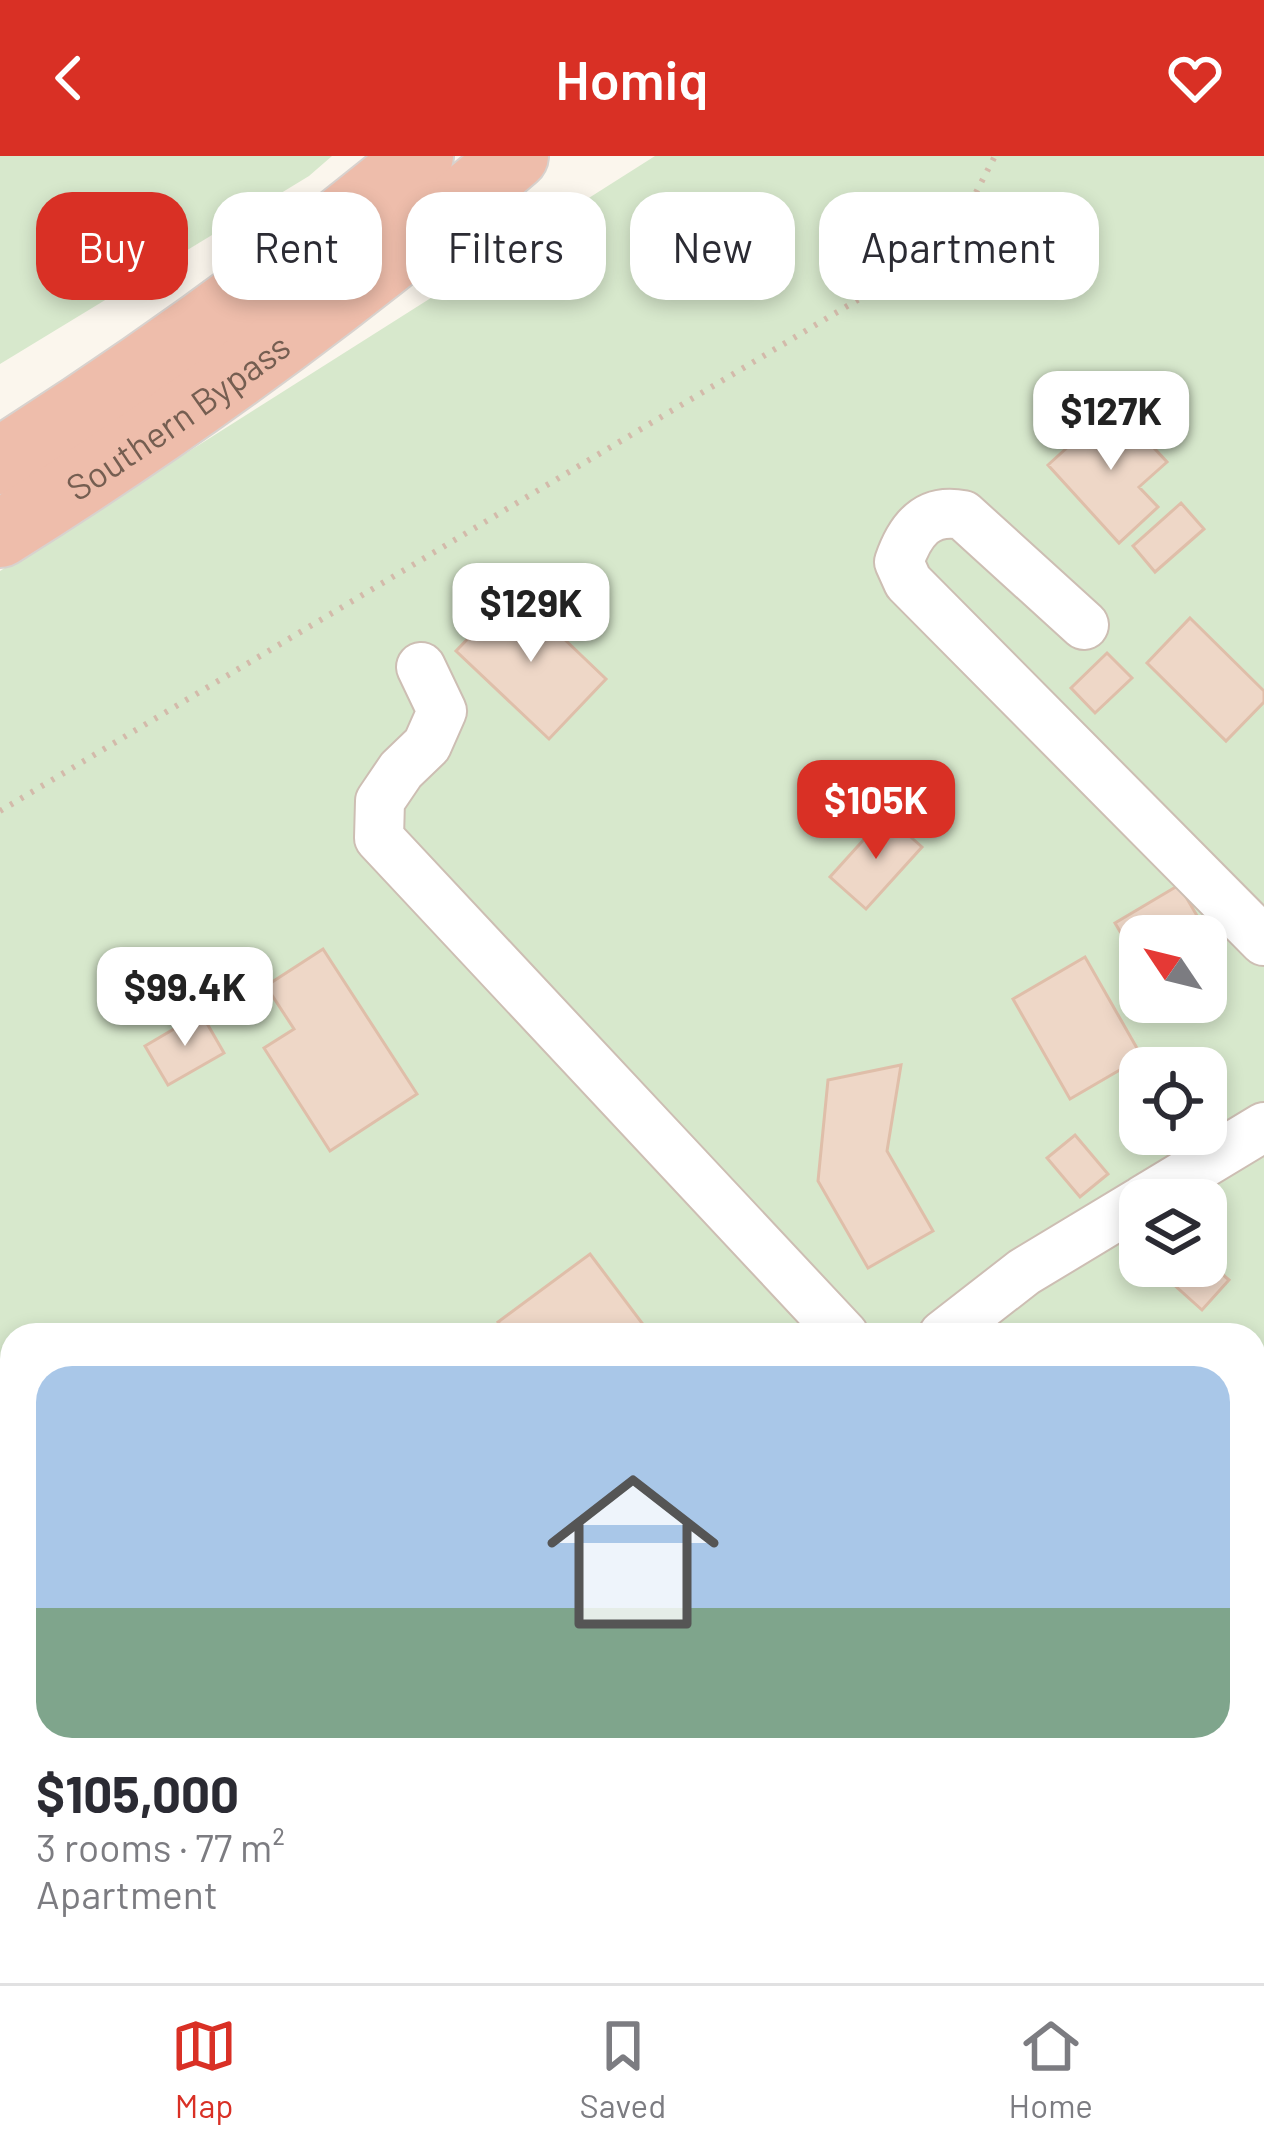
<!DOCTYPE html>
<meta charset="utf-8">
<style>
body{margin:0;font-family:Barlow,sans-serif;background:#f7f7f7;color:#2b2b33;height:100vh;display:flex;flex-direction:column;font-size:45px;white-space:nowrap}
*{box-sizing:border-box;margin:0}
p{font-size:39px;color:#7c7c81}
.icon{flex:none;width:66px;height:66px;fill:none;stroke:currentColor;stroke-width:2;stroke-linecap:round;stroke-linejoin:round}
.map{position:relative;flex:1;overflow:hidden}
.side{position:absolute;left:0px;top:1167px;width:1266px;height:660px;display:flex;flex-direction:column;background:#fff;border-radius:36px 36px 0 0;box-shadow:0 6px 18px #0003}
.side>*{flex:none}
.top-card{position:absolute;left:36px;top:36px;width:1194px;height:108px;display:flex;gap:24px}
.needle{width:78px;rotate:305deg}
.controls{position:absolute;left:1119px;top:759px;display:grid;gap:24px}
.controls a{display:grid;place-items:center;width:108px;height:108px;border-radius:24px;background:#fff;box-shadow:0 6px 18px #0003;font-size:60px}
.price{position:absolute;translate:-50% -102px;padding:0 27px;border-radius:24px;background:#fff;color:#222;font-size:39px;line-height:78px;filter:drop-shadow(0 3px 6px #0008)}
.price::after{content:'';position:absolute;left:50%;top:72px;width:36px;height:27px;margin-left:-18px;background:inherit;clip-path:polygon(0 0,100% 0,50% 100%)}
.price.on{background:#d93025;color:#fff}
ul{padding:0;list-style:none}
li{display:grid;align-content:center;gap:24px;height:636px;padding:0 36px}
li span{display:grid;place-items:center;height:372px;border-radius:36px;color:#555}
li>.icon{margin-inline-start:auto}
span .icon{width:216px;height:216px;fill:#fffc;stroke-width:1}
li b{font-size:51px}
.chip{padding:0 42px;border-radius:36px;background:#fff;box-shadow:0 6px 18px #0003;font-size:42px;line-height:108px}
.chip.on{background:#d93025;color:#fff}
header{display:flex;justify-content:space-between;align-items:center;height:156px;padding:0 36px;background:#d93025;color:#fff;font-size:54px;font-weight:600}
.dock{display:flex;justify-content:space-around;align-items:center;height:168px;border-top:3px solid #e1e1e2;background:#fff;font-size:33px;color:#7c7c81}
.dock a{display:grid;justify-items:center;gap:6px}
.dock .on{color:#d93025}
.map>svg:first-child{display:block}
.green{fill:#d7e8cc;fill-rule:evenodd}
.building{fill:#eed7c7;stroke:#dfbea9;stroke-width:3}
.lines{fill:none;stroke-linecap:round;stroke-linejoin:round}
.minor-casing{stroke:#cdbeb3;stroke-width:52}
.highway-casing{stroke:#d8d2ce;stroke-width:70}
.path{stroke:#d3baaa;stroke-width:6;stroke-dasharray:3 9;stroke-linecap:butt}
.minor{stroke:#fff;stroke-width:48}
.highway{stroke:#eebdab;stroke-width:66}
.labels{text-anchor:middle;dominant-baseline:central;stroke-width:10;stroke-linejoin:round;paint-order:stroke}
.street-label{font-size:36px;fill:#755e51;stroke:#fefaf3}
</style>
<header><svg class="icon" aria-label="back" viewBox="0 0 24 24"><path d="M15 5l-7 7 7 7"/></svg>Homiq<svg class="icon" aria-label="heart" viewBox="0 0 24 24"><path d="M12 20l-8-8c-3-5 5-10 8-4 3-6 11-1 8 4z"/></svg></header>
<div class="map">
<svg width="1264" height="1827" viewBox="0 0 1264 1827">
<rect width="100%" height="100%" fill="#fbf6ed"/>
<path class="green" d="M 0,0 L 332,0 L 309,20 L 0,208 Z
M 655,0 L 1264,0 L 1264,1827 L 0,1827 L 0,415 ZM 1140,780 L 1206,780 L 1206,846 L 1140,846 ZM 1140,912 L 1206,912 L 1206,978 L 1140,978 ZM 1140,1044 L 1206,1044 L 1206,1110 L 1140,1110 ZM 12,1179 L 1254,1179 L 1254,1815 L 12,1815 Z"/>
<path class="building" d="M 1114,249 L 1167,306 L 1139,331 L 1158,351 L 1119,387 L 1048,309 Z
M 1181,347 L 1204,373 L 1155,416 L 1133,390 Z
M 514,435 L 606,523 L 549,583 L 456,495 Z
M 1190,462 L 1264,535 L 1264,546 L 1226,585 L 1147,507 Z
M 1107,497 L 1132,522 L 1095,557 L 1071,532 Z
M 886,659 L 922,691 L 866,753 L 830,721 Z
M 1179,729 L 1220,799 L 1206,808 L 1206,780 L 1140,780 L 1140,809 L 1115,767 Z
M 323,793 L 417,938 L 330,995 L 264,892 L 294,873 L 266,830 Z
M 1085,801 L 1142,901 L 1070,943 L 1013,843 Z
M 201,857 L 224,897 L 168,929 L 145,890 Z
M 901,909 L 887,995 L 933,1075 L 868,1112 L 818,1025 L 828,924 Z
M 1075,979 L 1108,1018 L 1080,1041 L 1047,1002 Z
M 590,1098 L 651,1179 L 508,1179 L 498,1166 Z
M 1206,1104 L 1229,1124 L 1202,1154 L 1161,1117 L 1167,1110 L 1206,1110 Z
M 56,1815 L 171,1815 L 162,1827 L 71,1827 Z
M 758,1815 L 834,1815 L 822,1827 L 770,1827 Z
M 969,1815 L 1046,1815 L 1058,1826 L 975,1827 L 966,1818 Z"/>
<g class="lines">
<g class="minor-casing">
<path id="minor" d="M 1084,469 L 963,359 C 926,352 910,374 899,406 L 908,426 L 1264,785
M 421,511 L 442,555 L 427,589 L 401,614 L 380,645 L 379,682 L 844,1179
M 1143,1044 L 1264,971
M 943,1179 L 1024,1116 L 1140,1046
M 1254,1498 L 1264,1508
M 577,1815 L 589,1827
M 1137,1815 L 1150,1827
M 267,1827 L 276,1815
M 521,1827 L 533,1815"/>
</g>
<g class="highway-casing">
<g id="highway">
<path d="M 0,305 C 147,212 287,111 420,0"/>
<path id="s1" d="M 0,378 C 181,265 353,139 515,0"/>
</g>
</g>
<path class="path" d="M 0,655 L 948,90 L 995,0"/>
<use href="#minor" class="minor"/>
<use href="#highway" class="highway"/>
</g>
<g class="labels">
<g class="street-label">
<text stroke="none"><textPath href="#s1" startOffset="213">Southern Bypass</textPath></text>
</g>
</g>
</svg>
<div class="controls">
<a><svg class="needle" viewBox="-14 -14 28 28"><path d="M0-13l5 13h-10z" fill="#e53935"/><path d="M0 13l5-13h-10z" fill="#7c7c81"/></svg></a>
<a><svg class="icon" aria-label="locate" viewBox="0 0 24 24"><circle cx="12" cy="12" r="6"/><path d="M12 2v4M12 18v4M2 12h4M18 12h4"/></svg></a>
<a><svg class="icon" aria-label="layers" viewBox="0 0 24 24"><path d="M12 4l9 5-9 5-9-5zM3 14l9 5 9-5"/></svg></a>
</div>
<b class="price" style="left:1111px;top:317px">$127K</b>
<b class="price" style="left:531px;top:509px">$129K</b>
<b class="price on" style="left:876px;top:706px">$105K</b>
<b class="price" style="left:185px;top:893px">$99.4K</b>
<div class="top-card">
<a class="chip on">Buy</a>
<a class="chip">Rent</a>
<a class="chip">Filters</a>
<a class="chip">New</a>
<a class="chip">Apartment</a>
</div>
<section class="side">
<ul>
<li><span style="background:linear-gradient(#a9c7e8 65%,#7fa58c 0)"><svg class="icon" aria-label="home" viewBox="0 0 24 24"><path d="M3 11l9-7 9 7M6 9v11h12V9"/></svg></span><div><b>$105,000</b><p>3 rooms · 77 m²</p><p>Apartment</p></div></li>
</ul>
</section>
</div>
<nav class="dock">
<a class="on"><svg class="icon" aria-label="map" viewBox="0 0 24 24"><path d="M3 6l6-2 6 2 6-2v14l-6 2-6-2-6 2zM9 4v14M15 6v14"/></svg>Map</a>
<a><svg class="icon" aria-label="saved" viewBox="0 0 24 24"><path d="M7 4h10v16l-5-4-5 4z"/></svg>Saved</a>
<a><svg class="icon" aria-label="home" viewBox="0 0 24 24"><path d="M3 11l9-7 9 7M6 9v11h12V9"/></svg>Home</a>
</nav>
